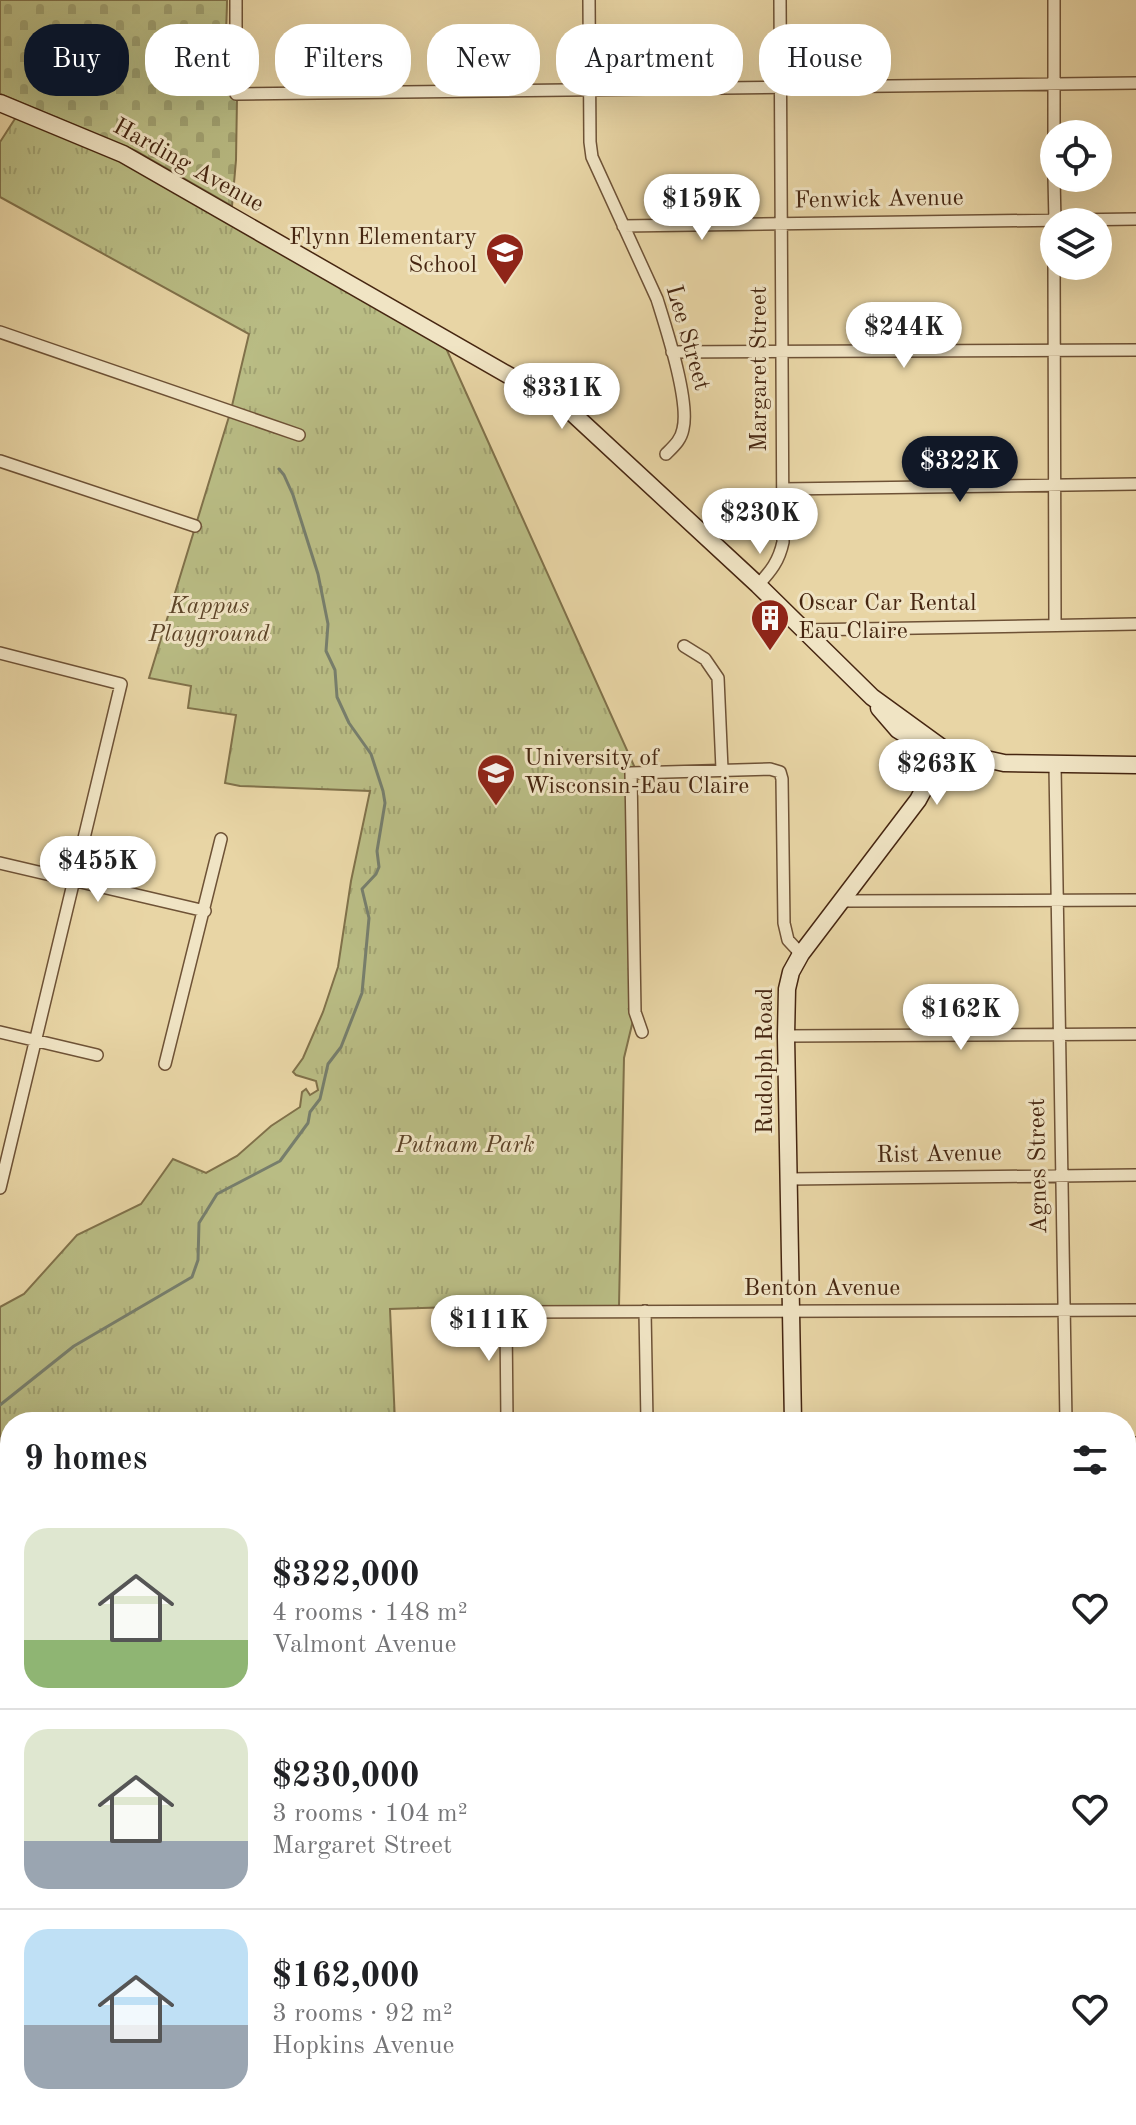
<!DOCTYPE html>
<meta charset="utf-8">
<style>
body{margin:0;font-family:"Old Standard TT",serif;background:#f6f6f6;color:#202124;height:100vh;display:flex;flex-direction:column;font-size:30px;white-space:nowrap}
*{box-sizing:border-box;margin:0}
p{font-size:26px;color:#757577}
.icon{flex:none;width:44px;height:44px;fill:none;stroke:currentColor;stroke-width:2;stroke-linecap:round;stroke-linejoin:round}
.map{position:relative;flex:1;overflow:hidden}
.side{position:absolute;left:0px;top:1412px;width:1136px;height:714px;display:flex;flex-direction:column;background:#fff;border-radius:32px 32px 0 0;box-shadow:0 8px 32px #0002}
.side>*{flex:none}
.guide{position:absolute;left:24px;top:24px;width:1088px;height:72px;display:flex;gap:16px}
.tools{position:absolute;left:1040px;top:120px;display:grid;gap:16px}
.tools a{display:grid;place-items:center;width:72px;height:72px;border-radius:50%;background:#fff;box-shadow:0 8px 32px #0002;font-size:40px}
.price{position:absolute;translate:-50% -68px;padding:0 18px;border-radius:28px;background:#fff;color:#222;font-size:26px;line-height:52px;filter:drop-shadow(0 2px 4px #0008)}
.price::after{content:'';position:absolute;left:50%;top:48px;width:24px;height:18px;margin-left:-12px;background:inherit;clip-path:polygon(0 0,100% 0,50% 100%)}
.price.selected{background:#111827;color:#fff}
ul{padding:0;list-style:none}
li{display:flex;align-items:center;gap:24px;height:200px;padding:0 24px}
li+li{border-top:2px solid #e0e0e0}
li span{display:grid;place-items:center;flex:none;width:224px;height:160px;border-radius:24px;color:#555}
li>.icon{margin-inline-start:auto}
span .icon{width:96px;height:96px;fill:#fffc;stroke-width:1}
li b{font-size:34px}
h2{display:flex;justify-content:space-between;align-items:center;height:96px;padding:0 24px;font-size:34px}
.tag{padding:0 28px;border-radius:32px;background:#fff;box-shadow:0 8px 32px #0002;font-size:28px;line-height:72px}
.tag.selected{background:#111827;color:#fff}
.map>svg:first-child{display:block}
.cemetery{fill:url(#cemetery-stones);stroke:#80714a;stroke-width:2}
.park{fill:url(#park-tufts);stroke:#80714a;stroke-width:2}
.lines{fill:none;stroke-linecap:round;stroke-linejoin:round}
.stream{stroke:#777e6c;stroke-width:3}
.street-casing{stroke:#6e5236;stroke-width:14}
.secondary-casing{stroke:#462611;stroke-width:19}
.primary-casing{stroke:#462611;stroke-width:21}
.street{stroke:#f0e4c4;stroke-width:11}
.secondary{stroke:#f0e4c4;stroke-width:16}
.primary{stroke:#e4ba72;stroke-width:18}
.labels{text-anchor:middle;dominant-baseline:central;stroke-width:6;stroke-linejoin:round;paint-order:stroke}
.street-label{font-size:24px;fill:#462611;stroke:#f0e4c4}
.poi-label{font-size:24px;fill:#462611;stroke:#f0e4c4;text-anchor:start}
.park-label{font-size:24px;font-style:italic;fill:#5d4428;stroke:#f0e4c4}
</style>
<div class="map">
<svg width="1136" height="2125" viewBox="0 0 1136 2125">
<defs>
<pattern id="cemetery-stones" width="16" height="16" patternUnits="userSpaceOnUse" patternTransform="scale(2)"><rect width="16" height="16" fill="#b9bc84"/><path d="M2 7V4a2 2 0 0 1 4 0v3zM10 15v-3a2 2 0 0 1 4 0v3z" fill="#a0a171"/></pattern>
<pattern id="park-tufts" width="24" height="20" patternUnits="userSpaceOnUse" patternTransform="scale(2)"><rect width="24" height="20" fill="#b9bc84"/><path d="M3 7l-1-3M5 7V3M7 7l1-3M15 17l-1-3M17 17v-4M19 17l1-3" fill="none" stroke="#a0a171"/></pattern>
</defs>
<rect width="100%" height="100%" fill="#e8d5a5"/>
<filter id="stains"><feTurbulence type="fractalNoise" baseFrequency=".0025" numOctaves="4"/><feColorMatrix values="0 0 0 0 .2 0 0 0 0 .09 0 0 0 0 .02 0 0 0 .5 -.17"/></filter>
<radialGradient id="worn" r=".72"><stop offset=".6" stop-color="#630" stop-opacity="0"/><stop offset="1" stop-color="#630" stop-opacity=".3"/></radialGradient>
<path class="cemetery" d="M 0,0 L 227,0 C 227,27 221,76 237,98 L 236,160 L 232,206 L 136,151 L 0,94 Z"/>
<path class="park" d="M 20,111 L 123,154 L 441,337 L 635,768 L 635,1012 L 624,1058 L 619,1306 L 509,1306 L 500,1311 L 487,1306 L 390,1309 L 395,1422 L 10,1422 L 10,1513 L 0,1513 L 0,1307 L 24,1294 L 77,1235 L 141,1204 L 173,1159 L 206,1173 L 237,1156 L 271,1126 L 300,1107 L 302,1092 L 306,1089 L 310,1095 L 318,1090 L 316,1081 L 296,1075 L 293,1072 L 303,1058 L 323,1012 L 338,967 L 351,881 L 370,791 L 240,786 L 225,783 L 236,715 L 188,708 L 191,686 L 149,678 L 231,410 L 249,334 L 0,197 L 0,142 Z"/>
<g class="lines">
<path class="stream" d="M 0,1405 L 74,1346 L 192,1277 L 198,1260 L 199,1223 L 217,1194 L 280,1161 L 308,1123 L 310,1112 L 320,1099 L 328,1064 L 341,1047 L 362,993 L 369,918 L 362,889 L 376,874 L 379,867 L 377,851 L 385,803 L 383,791 L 371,754 L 349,723 L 337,697 L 335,670 L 326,651 L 328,624 L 318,574 L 293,495 L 284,475 L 279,469"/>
<g class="street-casing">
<path id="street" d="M 236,0 L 236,94 L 1136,83
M 589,0 L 590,142 L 592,157 L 657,299 C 666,328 690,401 683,429 C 681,440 674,446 666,454
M 1054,0 L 1054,134
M 1054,178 L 1055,222
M 623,226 L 1136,219
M 1054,266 L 1055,625
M 0,332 L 299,435
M 672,352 L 1136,350
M 0,461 L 195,526
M 783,489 L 1136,484
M 758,585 C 771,571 779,561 783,542 L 780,0
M 803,630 L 1136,624
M 684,646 L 705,659 L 718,678 L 722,769
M 0,653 L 121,684 L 0,1188
M 1055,766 L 1066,1422
M 0,863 L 205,911
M 841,901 L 1136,900
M 0,1032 L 97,1055
M 642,1032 L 635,1012 L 631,773 L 770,769 L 780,772 L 782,779 L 784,923 L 788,940 L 801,954
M 786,1036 L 1136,1034
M 165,1064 L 221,839
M 790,1179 L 1136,1175
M 645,1311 L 647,1422
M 507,1422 L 506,1321 L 508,1314 L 514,1312 L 1136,1310
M 1126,1443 L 1136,1443
M 1126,1574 L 1136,1573
M 0,1635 L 10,1633
M 1126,1715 L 1136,1714
M 0,1739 L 10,1738
M 1126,1851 L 1136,1851
M 0,1926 L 10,1926
M 0,1986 L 10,1999
M 1126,2015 L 1136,2010
M 98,2116 L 105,2125
M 669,2116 L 669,2125
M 1111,2116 L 1116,2125
M 0,2118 L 10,2111
M 215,2125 L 227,2116
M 434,2125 L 446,2116"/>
</g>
<g class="secondary-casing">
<path id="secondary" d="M 0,103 L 123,154 L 569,410 L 758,585 L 872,697 L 945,750
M 879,708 L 898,730 L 929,749 L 945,750 L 1004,763 L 1136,765
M 793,1422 L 786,1036 L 787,989 L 791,972 L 801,954 L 918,800 L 945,750
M 803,2116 L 803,2125"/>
</g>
<g class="primary-casing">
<path id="primary" d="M 1126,1656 L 1136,1655
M 1126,1671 L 1136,1670
M 0,1760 L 10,1759
M 0,1790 L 10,1789"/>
</g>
<use href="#street" class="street"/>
<use href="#secondary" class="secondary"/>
<use href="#primary" class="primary"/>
</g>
<defs>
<g id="school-pin" transform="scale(2)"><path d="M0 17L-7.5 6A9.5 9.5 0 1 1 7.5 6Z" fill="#8f2418" stroke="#f0e4c4"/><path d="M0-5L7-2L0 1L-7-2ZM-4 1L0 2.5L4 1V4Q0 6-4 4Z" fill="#fff"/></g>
<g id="building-pin" transform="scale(2)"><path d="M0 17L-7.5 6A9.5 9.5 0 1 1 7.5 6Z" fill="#8f2418" stroke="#f0e4c4"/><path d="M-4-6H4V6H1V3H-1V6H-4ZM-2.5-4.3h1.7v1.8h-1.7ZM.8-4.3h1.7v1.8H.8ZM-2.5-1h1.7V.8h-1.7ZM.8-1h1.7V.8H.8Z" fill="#fff"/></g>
<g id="university-pin" transform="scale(2)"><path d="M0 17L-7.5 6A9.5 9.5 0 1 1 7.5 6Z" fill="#8f2418" stroke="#f0e4c4"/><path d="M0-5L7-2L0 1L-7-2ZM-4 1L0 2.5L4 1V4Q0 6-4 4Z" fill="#fff"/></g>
</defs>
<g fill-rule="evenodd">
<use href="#school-pin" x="505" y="252"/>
<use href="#building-pin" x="770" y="618"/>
<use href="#university-pin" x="496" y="773"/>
</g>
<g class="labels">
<g class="street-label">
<text transform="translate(188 166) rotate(29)">Harding Avenue</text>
<text transform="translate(879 200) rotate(-1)">Fenwick Avenue</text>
<text transform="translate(687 338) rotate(74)">Lee Street</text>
<text transform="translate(760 369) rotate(-90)">Margaret Street</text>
<text transform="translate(766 1061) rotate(-90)">Rudolph Road</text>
<text transform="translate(939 1155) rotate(-1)">Rist Avenue</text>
<text transform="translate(1039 1166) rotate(-91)">Agnes Street</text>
<text x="822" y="1289">Benton Avenue</text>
</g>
<g class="poi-label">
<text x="477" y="238" text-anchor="end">Flynn Elementary<tspan x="477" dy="28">School</tspan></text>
<text x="798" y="604">Oscar Car Rental<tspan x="798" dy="28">Eau Claire</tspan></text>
<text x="524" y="759">University of<tspan x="524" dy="28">Wisconsin-Eau Claire</tspan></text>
</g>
<g class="park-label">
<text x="209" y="607">Kappus<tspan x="209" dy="28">Playground</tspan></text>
<text x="465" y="1146">Putnam Park</text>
</g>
</g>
<rect width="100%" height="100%" filter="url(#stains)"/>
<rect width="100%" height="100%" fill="url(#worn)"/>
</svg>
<div class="tools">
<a><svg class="icon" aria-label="locate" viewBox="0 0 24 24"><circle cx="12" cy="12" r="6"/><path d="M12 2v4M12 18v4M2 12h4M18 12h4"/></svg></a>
<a><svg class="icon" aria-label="layers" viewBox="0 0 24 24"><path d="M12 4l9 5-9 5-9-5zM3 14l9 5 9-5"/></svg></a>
</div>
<b class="price" style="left:702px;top:242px">$159K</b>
<b class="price" style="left:904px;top:370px">$244K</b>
<b class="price" style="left:562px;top:431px">$331K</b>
<b class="price selected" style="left:960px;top:504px">$322K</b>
<b class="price" style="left:760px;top:556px">$230K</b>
<b class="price" style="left:937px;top:807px">$263K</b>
<b class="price" style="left:98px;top:904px">$455K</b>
<b class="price" style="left:961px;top:1052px">$162K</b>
<b class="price" style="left:489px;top:1363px">$111K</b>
<div class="guide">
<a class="tag selected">Buy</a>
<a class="tag">Rent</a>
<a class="tag">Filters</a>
<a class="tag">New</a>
<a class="tag">Apartment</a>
<a class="tag">House</a>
</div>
<section class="side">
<h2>9 homes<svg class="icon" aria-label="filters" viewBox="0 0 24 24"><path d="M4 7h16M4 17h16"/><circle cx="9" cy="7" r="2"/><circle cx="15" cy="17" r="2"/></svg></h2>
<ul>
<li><span style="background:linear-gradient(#dfe7d0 70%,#8fb573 0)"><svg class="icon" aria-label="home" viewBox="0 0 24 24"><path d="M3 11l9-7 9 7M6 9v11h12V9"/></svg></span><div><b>$322,000</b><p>4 rooms · 148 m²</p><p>Valmont Avenue</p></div><svg class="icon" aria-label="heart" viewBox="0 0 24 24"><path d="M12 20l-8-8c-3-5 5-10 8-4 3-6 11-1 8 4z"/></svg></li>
<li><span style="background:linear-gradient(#dfe7d0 70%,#9aa5b1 0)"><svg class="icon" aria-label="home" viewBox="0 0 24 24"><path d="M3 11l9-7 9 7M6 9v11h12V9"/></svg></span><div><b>$230,000</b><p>3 rooms · 104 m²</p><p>Margaret Street</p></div><svg class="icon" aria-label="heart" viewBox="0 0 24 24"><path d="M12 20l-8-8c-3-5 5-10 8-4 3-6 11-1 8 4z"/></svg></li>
<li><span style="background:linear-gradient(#bfe0f5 60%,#9aa5b1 0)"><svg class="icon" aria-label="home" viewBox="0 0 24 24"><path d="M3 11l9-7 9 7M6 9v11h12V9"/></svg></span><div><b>$162,000</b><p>3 rooms · 92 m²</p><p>Hopkins Avenue</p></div><svg class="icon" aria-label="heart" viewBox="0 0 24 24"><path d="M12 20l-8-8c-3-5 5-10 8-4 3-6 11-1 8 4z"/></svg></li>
</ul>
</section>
</div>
